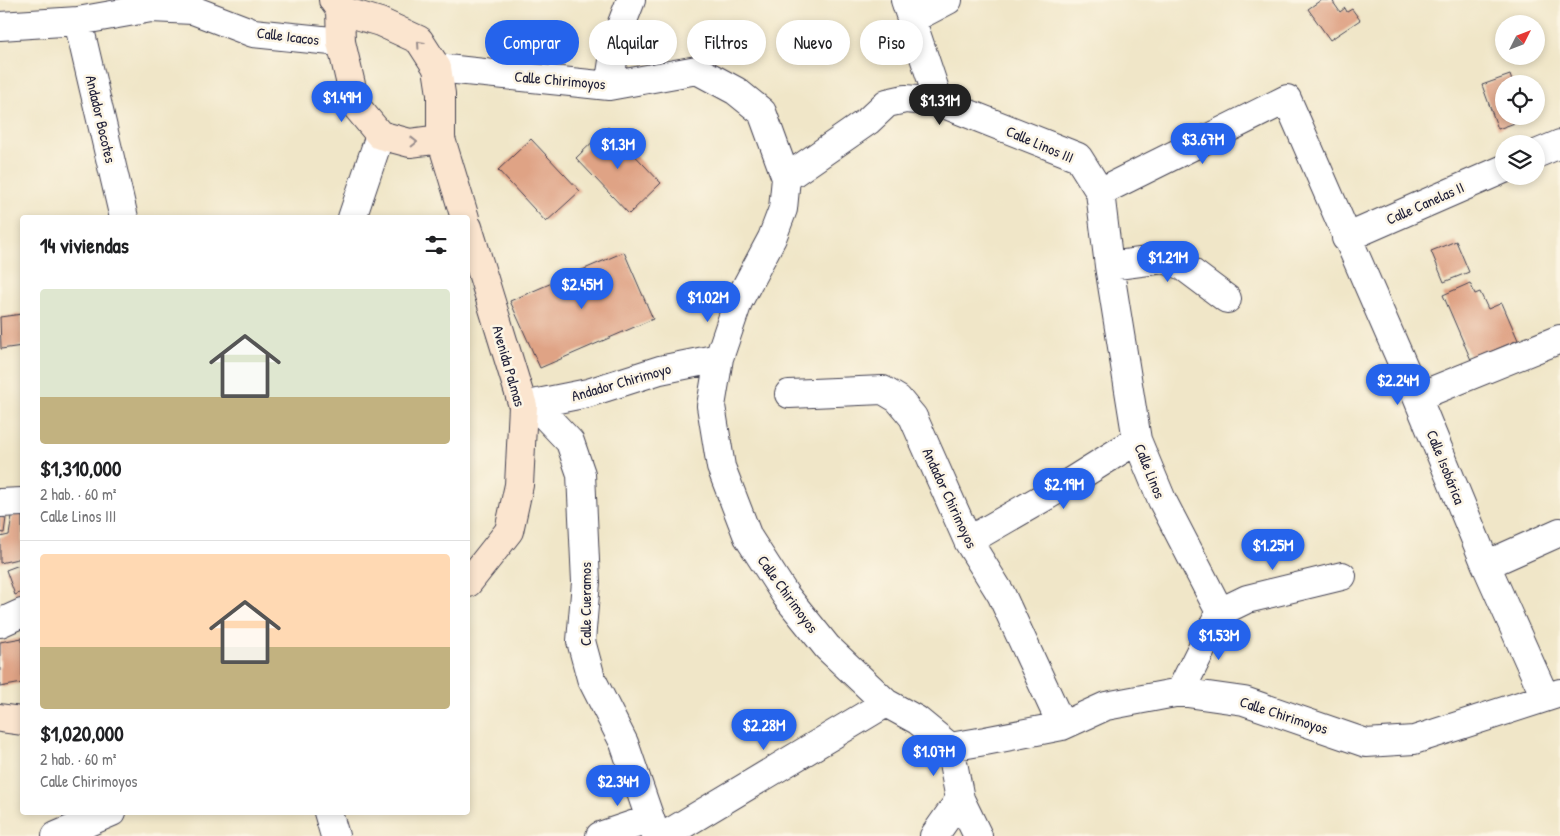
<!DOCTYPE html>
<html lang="es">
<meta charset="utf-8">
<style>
body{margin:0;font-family:"Patrick Hand",sans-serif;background:#f6f6f6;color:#202124;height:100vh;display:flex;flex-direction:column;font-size:19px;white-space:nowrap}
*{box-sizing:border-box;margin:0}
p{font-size:16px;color:#757577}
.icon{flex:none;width:28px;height:28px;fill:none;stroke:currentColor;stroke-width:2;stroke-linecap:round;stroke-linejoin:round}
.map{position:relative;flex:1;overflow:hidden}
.details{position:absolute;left:20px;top:215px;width:450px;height:600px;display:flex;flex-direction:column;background:#fff;border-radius:5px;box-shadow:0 2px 8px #0003}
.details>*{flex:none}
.top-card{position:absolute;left:485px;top:20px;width:475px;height:45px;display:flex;gap:10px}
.needle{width:32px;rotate:48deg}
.fabs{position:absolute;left:1495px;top:15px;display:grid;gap:10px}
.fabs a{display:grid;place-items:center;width:50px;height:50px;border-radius:50%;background:#fff;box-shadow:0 2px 8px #0003;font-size:25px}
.price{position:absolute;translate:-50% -42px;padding:0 11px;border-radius:18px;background:#2563eb;color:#fff;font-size:16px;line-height:32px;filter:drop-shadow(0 1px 2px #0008)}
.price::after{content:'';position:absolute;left:50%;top:30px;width:15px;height:11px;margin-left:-8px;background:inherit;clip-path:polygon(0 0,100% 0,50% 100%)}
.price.selected{background:#222;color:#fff}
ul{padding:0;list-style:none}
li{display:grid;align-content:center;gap:10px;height:265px;padding:0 20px}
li+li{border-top:1px solid #e0e0e0}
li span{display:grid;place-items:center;height:155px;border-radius:5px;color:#555}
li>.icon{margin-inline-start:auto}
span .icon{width:90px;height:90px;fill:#fffc;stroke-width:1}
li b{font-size:21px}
h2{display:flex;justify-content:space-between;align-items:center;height:60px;padding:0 20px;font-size:21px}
.pill{padding:0 18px;border-radius:22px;background:#fff;box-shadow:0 2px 8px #0003;font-size:18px;line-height:45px}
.pill.selected{background:#2563eb;color:#fff}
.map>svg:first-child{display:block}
.building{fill:#dfa385}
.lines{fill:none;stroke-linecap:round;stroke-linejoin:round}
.street-casing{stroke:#413f50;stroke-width:30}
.secondary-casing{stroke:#413f50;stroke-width:30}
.street{stroke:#fff;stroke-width:28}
.secondary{stroke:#fbe5cf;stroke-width:28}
.oneway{stroke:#998d8c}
.labels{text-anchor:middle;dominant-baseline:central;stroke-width:5;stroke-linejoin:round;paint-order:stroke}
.street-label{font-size:15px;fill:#22223b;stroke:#fcf5e5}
</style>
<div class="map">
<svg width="1560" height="836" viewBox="0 0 1560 836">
<rect width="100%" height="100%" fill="#fcf5e5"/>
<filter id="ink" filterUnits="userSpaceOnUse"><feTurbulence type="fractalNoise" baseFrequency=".02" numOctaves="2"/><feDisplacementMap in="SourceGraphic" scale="10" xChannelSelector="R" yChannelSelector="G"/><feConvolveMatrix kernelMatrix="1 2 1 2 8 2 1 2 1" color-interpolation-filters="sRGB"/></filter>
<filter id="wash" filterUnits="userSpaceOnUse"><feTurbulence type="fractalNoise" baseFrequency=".0096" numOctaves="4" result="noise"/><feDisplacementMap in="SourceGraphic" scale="20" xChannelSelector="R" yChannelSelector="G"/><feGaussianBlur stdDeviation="1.12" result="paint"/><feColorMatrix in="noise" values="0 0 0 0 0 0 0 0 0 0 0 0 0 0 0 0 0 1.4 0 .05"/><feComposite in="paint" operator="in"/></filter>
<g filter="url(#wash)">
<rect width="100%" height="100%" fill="#f0e6c8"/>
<g id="blocks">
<path class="building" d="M 1321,0 L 1336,0 L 1333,2 L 1340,12 L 1345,8 L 1347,12 L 1352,9 L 1360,20 L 1330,40 L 1308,9 Z
M 1510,75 L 1513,84 L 1504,84 L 1504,116 L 1525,116 L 1526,119 L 1498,129 L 1482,85 Z
M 608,127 L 661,183 L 629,214 L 576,158 Z
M 531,139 L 580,191 L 546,222 L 498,170 Z
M 1456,241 L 1469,272 L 1444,282 L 1431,251 Z
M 624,252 L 653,319 L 540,368 L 510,301 Z
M 1470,283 L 1475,294 L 1480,292 L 1488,309 L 1502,303 L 1518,340 L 1471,360 L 1443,295 Z
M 22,314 L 22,346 L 1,349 L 0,317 Z
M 22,514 L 22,558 L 0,563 L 0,537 L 9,535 L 12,516 Z
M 0,517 L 6,518 L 4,533 L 0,532 Z
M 22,564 L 22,592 L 15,595 L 6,570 Z
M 22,638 L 22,683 L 0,687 L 0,642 Z"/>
</g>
</g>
<g filter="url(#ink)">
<use href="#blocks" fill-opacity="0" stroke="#413f50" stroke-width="1"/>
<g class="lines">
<g class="street-casing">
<path id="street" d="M 905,0 L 939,102
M 912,19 L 948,0
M 78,21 L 124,218
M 0,26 L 78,21 L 151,8 L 193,10 L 253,33 L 341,42
M 437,68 L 609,86 L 697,70 L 736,91 L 762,112 L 786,178 L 783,209 L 772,238 L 738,302 L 719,358 L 711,406 L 721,467 L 748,537 L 786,596 L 827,647 L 886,703 L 917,720 L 950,747 L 985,741 L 1062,726 L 1106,706 L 1180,692 L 1244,701 L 1366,743 L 1414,740 L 1560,693
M 609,86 L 617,36 L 631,0
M 1536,154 L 1560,144
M 786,178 L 868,121 L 887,103 L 905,99 L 939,102 L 1078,157 L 1100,192 L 1109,266 L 1137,440 L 1162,500 L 1220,612
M 1100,192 L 1287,99 L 1417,397 L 1486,565 L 1545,697
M 352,218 L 380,135
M 1346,238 L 1504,169
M 1109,266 L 1164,259 L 1183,266 L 1227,299
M 789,394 L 883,390 L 898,399 L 913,417 L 968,541 L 1001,594 L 1062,726
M 1417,397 L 1560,339
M 534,404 L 570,442 L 581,474 L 586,582 L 581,641 L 591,678 L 624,743 L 656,836
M 523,406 L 588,393 L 660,370 L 719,358
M 0,503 L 22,502
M 968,541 L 1067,484 L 1137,440
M 1486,565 L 1560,532
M 1220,612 L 1247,599 L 1342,576
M 0,623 L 22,613
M 1180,692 L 1220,612
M 950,747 L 960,799 L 978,836
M 328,812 L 335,836
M 56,836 L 112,812
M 600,836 L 650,819
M 664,836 L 886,703
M 934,836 L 960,799"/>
</g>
<g class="secondary-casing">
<path id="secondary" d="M 333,0 L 340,10 L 341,42 L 356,106 L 380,135 L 410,143 L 441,139
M 340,10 L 380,22 L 419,40 L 437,68 L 441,94 L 441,139 L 465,218
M 468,227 L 523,406 L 519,485 L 509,531 L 468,583
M 0,718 L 22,721"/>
</g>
<use href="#street" class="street"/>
<use href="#secondary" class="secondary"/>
</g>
<defs><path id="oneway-chevron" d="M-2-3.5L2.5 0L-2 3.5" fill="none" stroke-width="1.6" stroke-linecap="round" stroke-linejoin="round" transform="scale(1.25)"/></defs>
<g class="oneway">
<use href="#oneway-chevron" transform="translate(420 44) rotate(-132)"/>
<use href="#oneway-chevron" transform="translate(414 142) rotate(-1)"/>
</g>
</g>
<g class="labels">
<g class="street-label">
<text transform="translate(288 36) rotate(7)">Calle Icacos</text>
<text transform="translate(560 80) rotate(5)">Calle Chirimoyos</text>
<text transform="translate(101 119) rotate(77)">Andador Bocotes</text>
<text transform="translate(1040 144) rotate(23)">Calle Linos III</text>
<text transform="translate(1425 203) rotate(-24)">Calle Canelas II</text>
<text transform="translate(509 366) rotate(74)">Avenida Palmas</text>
<text transform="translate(621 382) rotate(-16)">Andador Chirimoyo</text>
<text transform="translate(1446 467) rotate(68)">Calle Isobárica</text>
<text transform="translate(1150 471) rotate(68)">Calle Linos</text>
<text transform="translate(950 498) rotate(65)">Andador Chirimoyos</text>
<text transform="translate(788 594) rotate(54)">Calle Chirimoyos</text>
<text transform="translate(585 604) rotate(-90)">Calle Cueramos</text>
<text transform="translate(1284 715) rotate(18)">Calle Chirimoyos</text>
</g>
</g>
</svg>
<div class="fabs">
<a><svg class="needle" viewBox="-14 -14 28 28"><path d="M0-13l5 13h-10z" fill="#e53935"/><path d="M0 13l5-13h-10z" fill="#757577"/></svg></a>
<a><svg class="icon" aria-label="locate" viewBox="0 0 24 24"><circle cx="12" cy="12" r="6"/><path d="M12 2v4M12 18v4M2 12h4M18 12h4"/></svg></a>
<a><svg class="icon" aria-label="layers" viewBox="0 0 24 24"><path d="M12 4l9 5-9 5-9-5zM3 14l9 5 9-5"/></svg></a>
</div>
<b class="price" style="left:342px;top:123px">$1.49M</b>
<b class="price selected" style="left:940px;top:126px">$1.31M</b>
<b class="price" style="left:1203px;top:165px">$3.67M</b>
<b class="price" style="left:618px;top:170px">$1.3M</b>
<b class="price" style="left:1168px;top:283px">$1.21M</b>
<b class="price" style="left:582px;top:310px">$2.45M</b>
<b class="price" style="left:708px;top:323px">$1.02M</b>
<b class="price" style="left:1398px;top:406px">$2.24M</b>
<b class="price" style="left:1064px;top:510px">$2.19M</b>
<b class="price" style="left:1273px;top:571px">$1.25M</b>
<b class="price" style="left:1219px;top:661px">$1.53M</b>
<b class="price" style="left:764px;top:751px">$2.28M</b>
<b class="price" style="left:934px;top:777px">$1.07M</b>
<b class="price" style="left:618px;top:807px">$2.34M</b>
<div class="top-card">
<a class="pill selected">Comprar</a>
<a class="pill">Alquilar</a>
<a class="pill">Filtros</a>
<a class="pill">Nuevo</a>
<a class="pill">Piso</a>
</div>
<section class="details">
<h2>14 viviendas<svg class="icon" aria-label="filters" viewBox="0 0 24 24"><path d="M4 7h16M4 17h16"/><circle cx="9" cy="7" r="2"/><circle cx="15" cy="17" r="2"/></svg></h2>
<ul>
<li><span style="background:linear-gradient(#dfe7d0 70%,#c2b280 0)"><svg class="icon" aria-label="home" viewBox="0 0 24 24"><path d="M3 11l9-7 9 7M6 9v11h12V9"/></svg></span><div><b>$1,310,000</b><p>2 hab. · 60 m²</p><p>Calle Linos III</p></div></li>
<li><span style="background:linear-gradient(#ffd9b3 60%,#c2b280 0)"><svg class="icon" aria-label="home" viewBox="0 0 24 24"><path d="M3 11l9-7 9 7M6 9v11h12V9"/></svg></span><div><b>$1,020,000</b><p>2 hab. · 60 m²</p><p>Calle Chirimoyos</p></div></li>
</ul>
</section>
</div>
